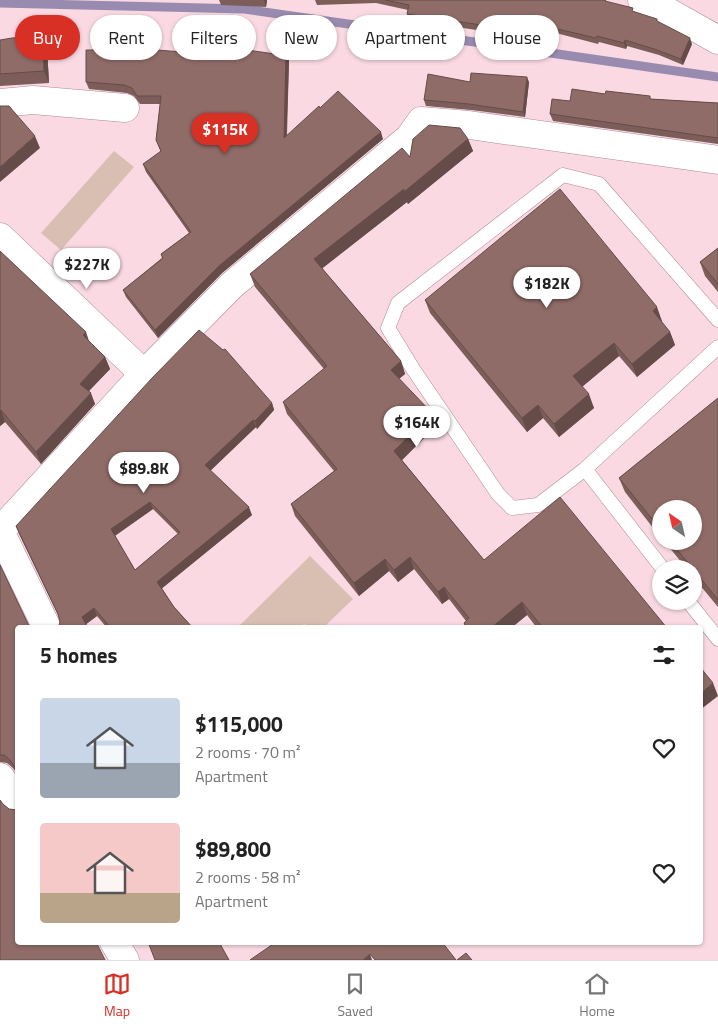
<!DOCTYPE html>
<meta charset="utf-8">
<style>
body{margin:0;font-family:"Titillium Web",sans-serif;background:#f6f6f6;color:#222;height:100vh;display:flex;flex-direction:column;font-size:19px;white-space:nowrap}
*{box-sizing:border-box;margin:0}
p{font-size:16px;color:#767676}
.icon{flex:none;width:28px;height:28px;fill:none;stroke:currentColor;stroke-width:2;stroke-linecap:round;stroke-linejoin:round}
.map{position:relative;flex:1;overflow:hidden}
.sheet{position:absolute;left:15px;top:625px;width:688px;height:320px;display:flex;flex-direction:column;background:#fff;border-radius:5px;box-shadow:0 1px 4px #0004}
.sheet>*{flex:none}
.hud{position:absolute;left:15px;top:15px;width:689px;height:45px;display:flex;gap:10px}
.needle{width:32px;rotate:326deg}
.tools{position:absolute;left:652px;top:500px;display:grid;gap:10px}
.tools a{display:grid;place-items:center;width:50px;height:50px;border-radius:50%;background:#fff;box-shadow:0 1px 4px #0004;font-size:25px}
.price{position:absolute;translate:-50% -42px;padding:0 11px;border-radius:18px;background:#fff;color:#222;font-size:16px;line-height:32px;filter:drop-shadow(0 1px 2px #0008)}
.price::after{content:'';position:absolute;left:50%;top:30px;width:15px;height:11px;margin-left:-8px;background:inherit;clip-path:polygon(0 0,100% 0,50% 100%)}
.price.on{background:#d93025;color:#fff}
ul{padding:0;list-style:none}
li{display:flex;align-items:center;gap:15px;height:125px;padding:0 25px}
li span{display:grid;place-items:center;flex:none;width:140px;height:100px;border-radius:5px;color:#555}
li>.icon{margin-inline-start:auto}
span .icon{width:60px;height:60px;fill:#fffc;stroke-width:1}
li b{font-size:21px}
h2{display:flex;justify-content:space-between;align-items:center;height:60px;padding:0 25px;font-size:21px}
.tag{padding:0 18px;border-radius:22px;background:#fff;box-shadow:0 1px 4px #0004;font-size:18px;line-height:45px}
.tag.on{background:#d93025;color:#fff}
.dock{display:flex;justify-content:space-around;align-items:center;height:70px;border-top:1px solid #e0e0e0;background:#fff;font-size:14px;color:#767676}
.dock a{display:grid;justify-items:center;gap:2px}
.dock .on{color:#d93025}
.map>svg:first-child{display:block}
.green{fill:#d9bfb1}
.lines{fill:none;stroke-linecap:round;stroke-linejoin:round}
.stream{stroke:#988baf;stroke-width:9}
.lane-casing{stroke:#af8a96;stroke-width:15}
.street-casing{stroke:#af8a96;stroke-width:29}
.lane{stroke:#fff;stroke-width:14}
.street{stroke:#fff;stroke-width:28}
.wall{fill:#7c5d59;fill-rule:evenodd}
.shaded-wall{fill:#654c49}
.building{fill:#906c68;stroke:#654c49;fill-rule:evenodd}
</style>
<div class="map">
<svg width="718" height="960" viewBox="0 0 718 960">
<rect width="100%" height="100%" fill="#fad9e3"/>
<path class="green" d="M 114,151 L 134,167 L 61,250 L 41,233 Z
M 310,556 L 353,599 L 324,627 L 308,627 L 304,624 L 301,627 L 238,627 Z"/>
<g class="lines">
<path class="stream" d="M 0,3 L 244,9 L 718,77"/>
<g class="lane-casing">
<path id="lane" d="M 718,320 L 599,184 L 563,175 L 398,303 L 388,328 L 413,369 L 498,494 L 512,508 L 538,505 L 585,469 L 718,347
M 585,469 L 663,569
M 688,601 L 718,639"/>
</g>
<g class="street-casing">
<path id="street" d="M 642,0 L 663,9 L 718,40
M 0,103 L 33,100 L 125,108
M 0,237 L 144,374
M 0,531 L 144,374 L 232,285 L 409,138 L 421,121 L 469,125 L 718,160
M 0,531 L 47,628
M 0,777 L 18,802
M 114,942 L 125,960"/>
</g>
<use href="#lane" class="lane"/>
<use href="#street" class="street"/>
</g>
<path class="wall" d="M 219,0 L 267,0 L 266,7 L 221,5 Z
M 315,0 L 606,0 L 606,2 L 658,22 L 692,44 L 683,65 L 659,55 L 627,46 L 626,49 L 599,42 L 598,44 L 552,32 L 551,37 L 497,30 L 497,33 L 409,20 L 407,14 L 408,10 L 376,3 L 317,5 Z
M 0,40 L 47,48 L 49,83 L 0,86 Z
M 195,53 L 275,54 L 286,54 L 289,61 L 287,136 L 320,108 L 383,139 L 222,273 L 158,338 L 126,297 L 123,290 L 162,258 L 161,254 L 189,233 L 146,172 L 143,164 L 161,152 L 156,140 L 160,104 L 140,104 L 134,96 L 127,93 L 89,89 L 86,82 Z
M 529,82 L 525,117 L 471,110 L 426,106 L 424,100 Z
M 605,94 L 652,99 L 718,103 L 718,144 L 553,121 L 550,114 L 570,101 Z
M 468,139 L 473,151 L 408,204 L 407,202 L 322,268 L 401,361 L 405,374 L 399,379 L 437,425 L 402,460 L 484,560 L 667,628 L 537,628 L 527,615 L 511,628 L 465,628 L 464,623 L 466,621 L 449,599 L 442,604 L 414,569 L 398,582 L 389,571 L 359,596 L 295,516 L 291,504 L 334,471 L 287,414 L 283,402 L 324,369 L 255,287 L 250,274 L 410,157 Z
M 718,248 L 718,292 L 705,276 L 700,262 Z
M 0,251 L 105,357 L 110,369 L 89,391 L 95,404 L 41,464 L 5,422 L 0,426 Z
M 425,300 L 662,321 L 661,322 L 670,332 L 675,345 L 637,377 L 619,356 L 582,387 L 594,408 L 559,437 L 543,418 L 527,432 L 430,313 Z
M 718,398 L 718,607 L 694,578 L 694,569 L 687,569 L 664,541 L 694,541 L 661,509 L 661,538 L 625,492 L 619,478 Z
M 272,403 L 274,410 L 257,429 L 256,427 L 210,471 L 252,515 L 162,588 L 174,607 L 193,628 L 107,628 L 97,616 L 86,624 L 60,622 L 59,617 L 19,534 L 16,526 ZM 153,509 L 178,534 L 135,570 L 115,536 Z
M 0,565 L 18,628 L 18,775 L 13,768 L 7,763 L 0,762 Z"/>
<path class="shaded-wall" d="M 264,0 L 267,0 L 266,7 Z
M 549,27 L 552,32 L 551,37 L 549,31 Z
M 43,36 L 47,48 L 49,83 L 44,71 Z
M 690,38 L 692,44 L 683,65 L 681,59 Z
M 625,40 L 627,46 L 626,49 L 624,43 Z
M 286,54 L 289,61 L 286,146 L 284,138 Z
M 527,77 L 529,82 L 525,117 L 523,112 Z
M 381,132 L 383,139 L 222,273 L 158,338 L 155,330 L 219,266 Z
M 35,136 L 40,148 L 0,182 L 0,167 Z
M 468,139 L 473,151 L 408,204 L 407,202 L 319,271 L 314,259 Z
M 657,307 L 662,321 L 657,324 L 653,311 Z
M 86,332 L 90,344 L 83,335 Z
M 670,332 L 675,345 L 637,377 L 632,364 Z
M 614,343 L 619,356 L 578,390 L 573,376 Z
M 105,357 L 110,369 L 84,396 L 80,384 Z
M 401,361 L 405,374 L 395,382 L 391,370 Z
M 91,393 L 95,404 L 41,464 L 36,452 Z
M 589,394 L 594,408 L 559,437 L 554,424 Z
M 272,403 L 274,410 L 257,429 L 255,421 Z
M 538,405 L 543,418 L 527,432 L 522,418 Z
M 1,410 L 5,422 L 0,426 L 0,411 Z
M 432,413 L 437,425 L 399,463 L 394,451 Z
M 253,420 L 256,427 L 208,473 L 205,465 Z
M 150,502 L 153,509 L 114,536 L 111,529 Z
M 249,507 L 252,515 L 160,590 L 157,582 Z
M 410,557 L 414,569 L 398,582 L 394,570 Z
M 385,559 L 389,571 L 359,596 L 354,583 Z
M 444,587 L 449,599 L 442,604 L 438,592 Z
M 522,602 L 527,615 L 511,628 L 491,628 Z
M 94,608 L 97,616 L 85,625 L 82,617 Z
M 713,683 L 718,696 L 700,710 L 700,694 Z
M 370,954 L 372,960 L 363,960 Z"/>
<path class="building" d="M 385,0 L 605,0 L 605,1 L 633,8 L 632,11 L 657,19 L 657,21 L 690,38 L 681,59 L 657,50 L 625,40 L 624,43 L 597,36 L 596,38 L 549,27 L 549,31 L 495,25 L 495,27 L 407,14 L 409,5 Z
M 43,36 L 44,71 L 0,74 L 0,40 L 12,38 Z
M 86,50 L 157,50 L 195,53 L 247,50 L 275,54 L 286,54 L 284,138 L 319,106 L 320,108 L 338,91 L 381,132 L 219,266 L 155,330 L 123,290 L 163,258 L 161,254 L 191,232 L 143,164 L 161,151 L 156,140 L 161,96 L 137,96 L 132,88 L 124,85 L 86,82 Z
M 471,73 L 527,77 L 523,112 L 469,104 L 424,100 L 428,74 L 470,82 Z
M 572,89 L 605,94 L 606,91 L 650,96 L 650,99 L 718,103 L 718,138 L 550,114 L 552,99 L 570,101 Z
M 0,106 L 9,106 L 35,136 L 0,167 Z
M 429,125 L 460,128 L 468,139 L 404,192 L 404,189 L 314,259 L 401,361 L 391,370 L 432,413 L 394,451 L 484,560 L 560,497 L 667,628 L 543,628 L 522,602 L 491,628 L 467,628 L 464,623 L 469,618 L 444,587 L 438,592 L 410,557 L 394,570 L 385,559 L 354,583 L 291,504 L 337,469 L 283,402 L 327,366 L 250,274 L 402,148 L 410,157 L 413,139 Z
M 560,189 L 657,307 L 653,311 L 670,332 L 632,364 L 614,343 L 573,376 L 589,394 L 554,424 L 538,405 L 522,418 L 425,300 Z
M 718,248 L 718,284 L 700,262 Z
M 0,251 L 86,332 L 83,335 L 105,357 L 80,384 L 91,393 L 36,452 L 1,410 L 0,411 Z
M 199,330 L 223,350 L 225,349 L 272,403 L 255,421 L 253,420 L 205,465 L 249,507 L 157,582 L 174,607 L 192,627 L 111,628 L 94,608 L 82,617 L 88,628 L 58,628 L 60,622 L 58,614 L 16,526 L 153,377 ZM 150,502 L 180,532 L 135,570 L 111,529 Z
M 718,398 L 718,600 L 694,570 L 694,569 L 693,569 L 670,541 L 694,541 L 694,509 L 661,509 L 661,530 L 619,478 Z
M 0,565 L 30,628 L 18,628 L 18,771 L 10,760 L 4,755 L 0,755 Z
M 700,667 L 713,683 L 700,694 Z
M 0,800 L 3,804 L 9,809 L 18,810 L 18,942 L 96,942 L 105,960 L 0,960 Z
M 148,942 L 219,942 L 229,960 L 155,960 Z
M 276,942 L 417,942 L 418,944 L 421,942 L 442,942 L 456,960 L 375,960 L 370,954 L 363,960 L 250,960 Z
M 466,953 L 472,960 L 457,960 Z"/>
</svg>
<div class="tools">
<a><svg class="needle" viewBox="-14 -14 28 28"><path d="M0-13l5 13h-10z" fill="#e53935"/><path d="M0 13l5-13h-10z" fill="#767676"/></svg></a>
<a><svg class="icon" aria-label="layers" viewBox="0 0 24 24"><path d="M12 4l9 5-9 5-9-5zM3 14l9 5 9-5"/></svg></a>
</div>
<b class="price on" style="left:225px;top:155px">$115K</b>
<b class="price" style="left:87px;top:290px">$227K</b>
<b class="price" style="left:547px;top:309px">$182K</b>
<b class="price" style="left:417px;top:448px">$164K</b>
<b class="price" style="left:144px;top:494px">$89.8K</b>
<div class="hud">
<a class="tag on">Buy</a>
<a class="tag">Rent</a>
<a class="tag">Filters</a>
<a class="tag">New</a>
<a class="tag">Apartment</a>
<a class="tag">House</a>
</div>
<section class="sheet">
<h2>5 homes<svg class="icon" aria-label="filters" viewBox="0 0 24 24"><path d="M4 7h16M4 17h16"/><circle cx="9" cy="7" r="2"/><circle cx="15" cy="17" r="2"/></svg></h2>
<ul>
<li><span style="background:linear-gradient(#c9d6e8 65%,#9aa5b1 0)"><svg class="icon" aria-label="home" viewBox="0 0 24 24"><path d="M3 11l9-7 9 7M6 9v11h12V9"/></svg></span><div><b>$115,000</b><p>2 rooms · 70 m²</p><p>Apartment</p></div><svg class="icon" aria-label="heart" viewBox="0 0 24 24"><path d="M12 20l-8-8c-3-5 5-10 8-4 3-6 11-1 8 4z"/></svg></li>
<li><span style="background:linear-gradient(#f6c9c9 70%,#b9a48a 0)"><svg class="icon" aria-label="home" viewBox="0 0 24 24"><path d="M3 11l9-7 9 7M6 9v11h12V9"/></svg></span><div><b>$89,800</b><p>2 rooms · 58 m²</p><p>Apartment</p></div><svg class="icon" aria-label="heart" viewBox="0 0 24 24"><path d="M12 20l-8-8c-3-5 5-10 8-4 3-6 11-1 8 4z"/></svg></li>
</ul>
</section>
</div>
<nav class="dock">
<a class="on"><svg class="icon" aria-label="map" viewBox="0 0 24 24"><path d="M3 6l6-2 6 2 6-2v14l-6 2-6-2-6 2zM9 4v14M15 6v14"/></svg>Map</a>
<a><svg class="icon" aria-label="saved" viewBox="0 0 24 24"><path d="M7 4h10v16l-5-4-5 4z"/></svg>Saved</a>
<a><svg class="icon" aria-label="home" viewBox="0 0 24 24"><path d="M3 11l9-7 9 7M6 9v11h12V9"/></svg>Home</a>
</nav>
